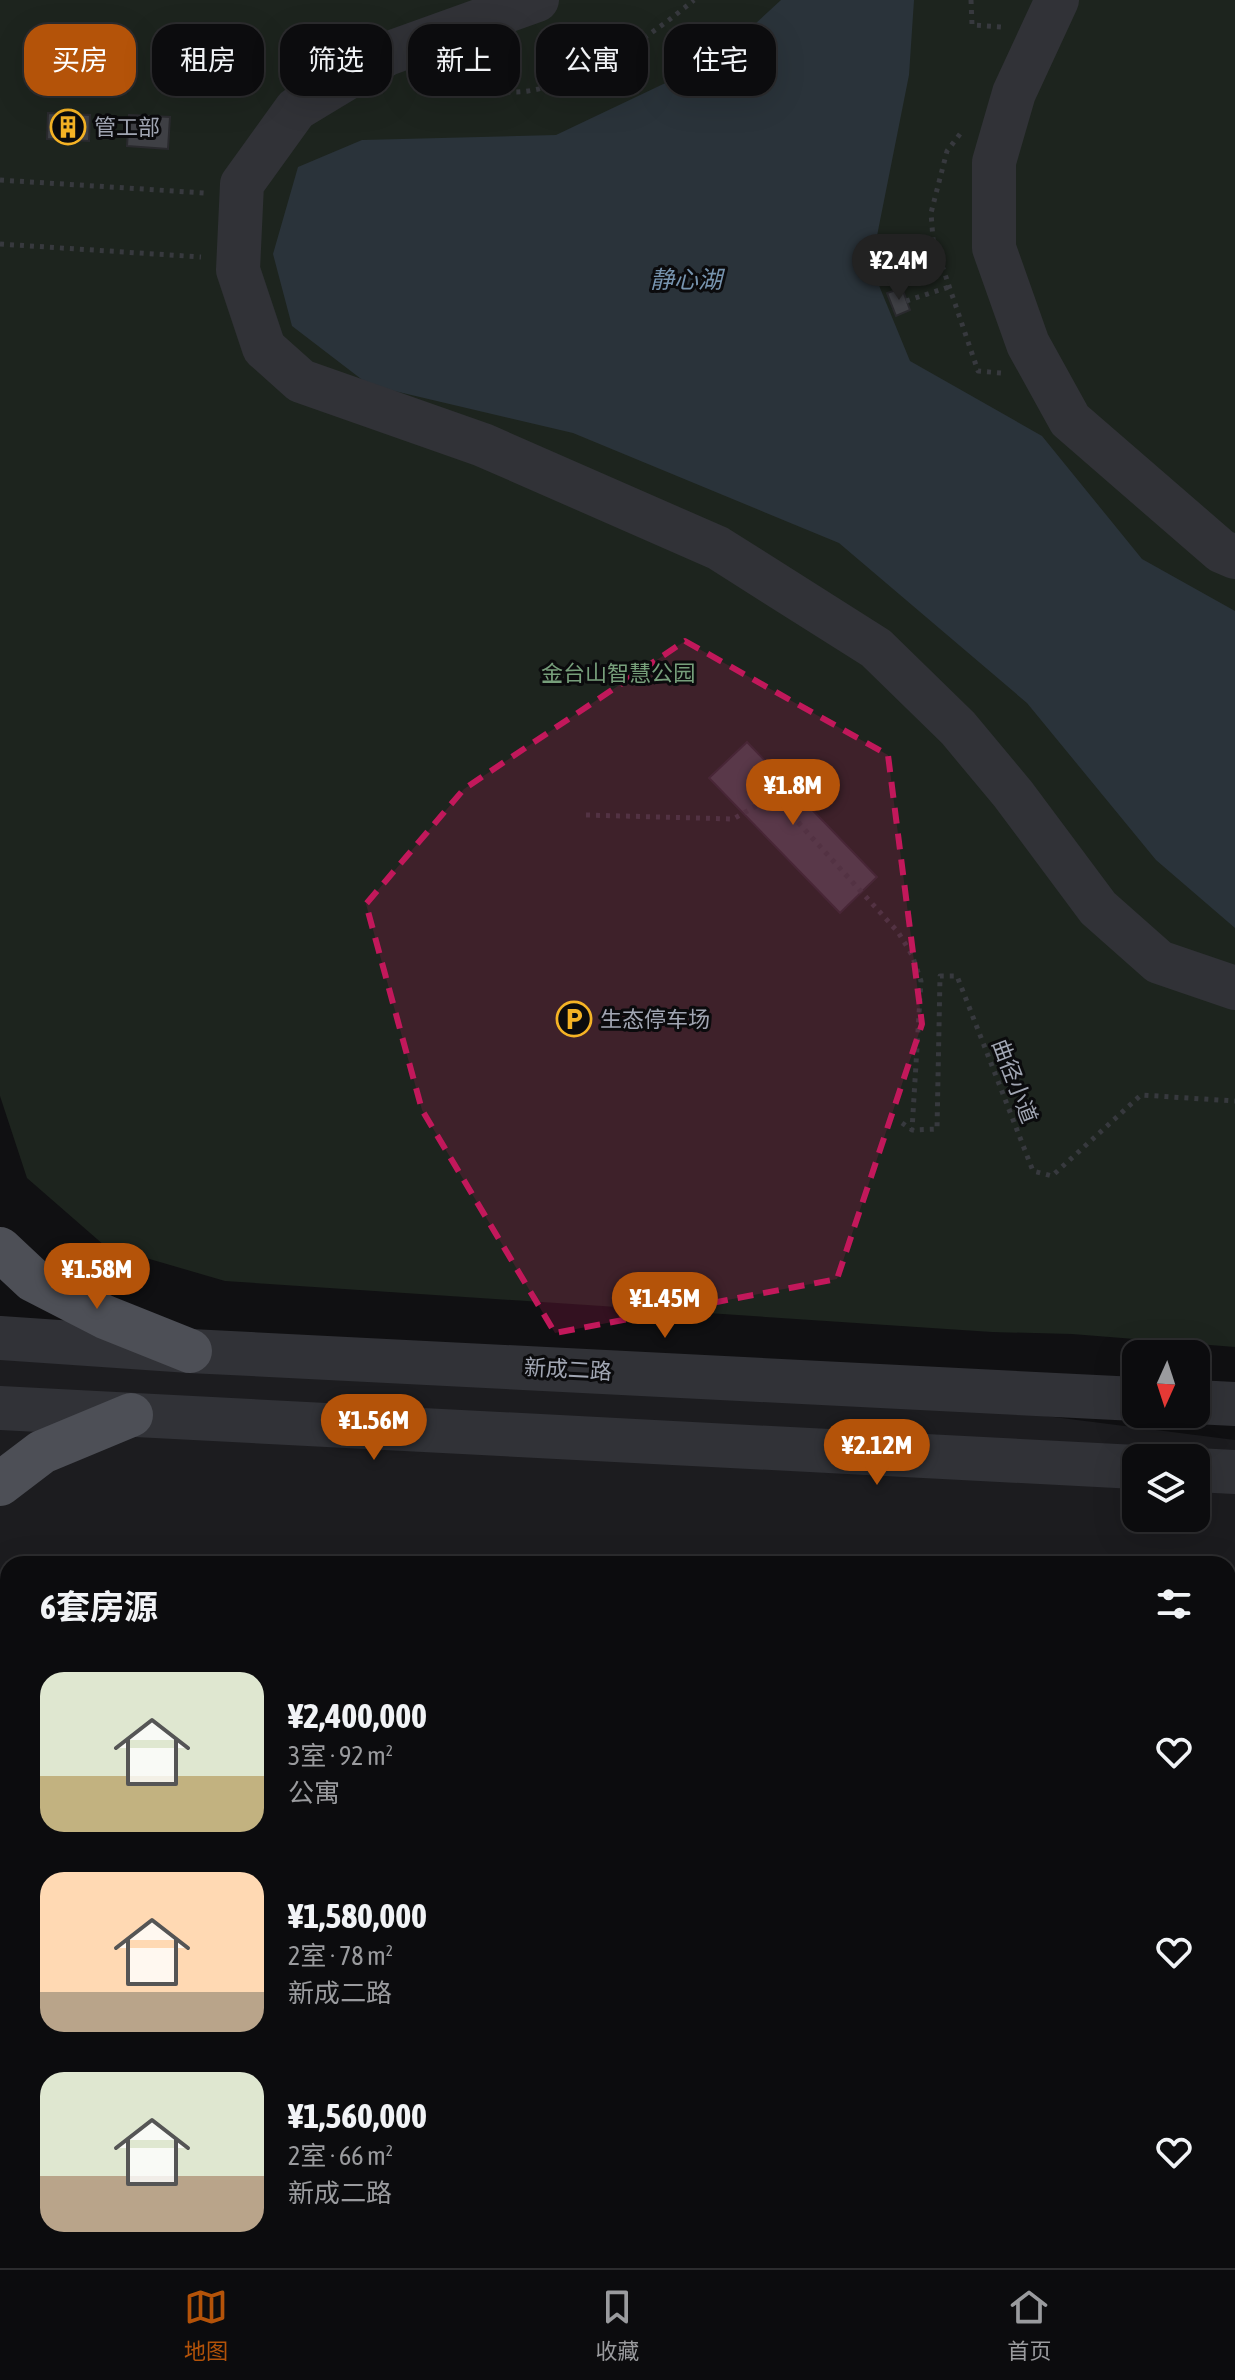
<!DOCTYPE html>
<html lang="zh">
<meta charset="utf-8">
<style>
body{margin:0;font-family:"Asap Condensed","Noto Sans SC",sans-serif;background:#151517;color:#f1f3f6;height:100vh;display:flex;flex-direction:column;font-size:30px;white-space:nowrap}
*{box-sizing:border-box;margin:0}
p{font-size:26px;color:#9a9b9e}
.icon{flex:none;width:44px;height:44px;fill:none;stroke:currentColor;stroke-width:2;stroke-linecap:round;stroke-linejoin:round}
.map{position:relative;flex:1;overflow:hidden}
.panel{position:absolute;left:0px;top:1556px;width:1236px;height:712px;display:flex;flex-direction:column;background:#0c0c0e;border-radius:24px 24px 0 0;box-shadow:0 8px 32px #0002,0 0 0 2px #2c2c2e}
.panel>*{flex:none}
.banner{position:absolute;left:24px;top:24px;width:800px;height:72px;display:flex;gap:16px}
.needle{width:52px;rotate:183deg}
.controls{position:absolute;left:1122px;top:1340px;display:grid;gap:16px}
.controls a{display:grid;place-items:center;width:88px;height:88px;border-radius:16px;background:#0c0c0e;box-shadow:0 8px 32px #0002,0 0 0 2px #2c2c2e;font-size:40px}
.price{position:absolute;translate:-50% -68px;padding:0 18px;border-radius:28px;background:#b45309;color:#fff;font-size:26px;line-height:52px;filter:drop-shadow(0 2px 4px #0008)}
.price::after{content:'';position:absolute;left:50%;top:48px;width:24px;height:18px;margin-left:-12px;background:inherit;clip-path:polygon(0 0,100% 0,50% 100%)}
.price.selected{background:#222;color:#fff}
ul{padding:0;list-style:none}
li{display:flex;align-items:center;gap:24px;height:200px;padding:0 40px}
li span{display:grid;place-items:center;flex:none;width:224px;height:160px;border-radius:24px;color:#555}
li>.icon{margin-inline-start:auto}
span .icon{width:96px;height:96px;fill:#fffc;stroke-width:1}
li b{font-size:34px}
h2{display:flex;justify-content:space-between;align-items:center;height:96px;padding:0 40px;font-size:34px}
.pill{padding:0 28px;border-radius:24px;background:#0c0c0e;box-shadow:0 8px 32px #0002,0 0 0 2px #2c2c2e;font-size:28px;line-height:72px}
.pill.selected{background:#b45309;color:#fff}
.tabs{display:flex;justify-content:space-around;align-items:center;height:112px;border-top:2px solid #2c2c2e;background:#0c0c0e;font-size:22px;color:#9a9b9e}
.tabs a{display:grid;justify-items:center;gap:4px}
.tabs .selected{color:#b45309}
.map>svg:first-child{display:block}
.built{fill:#1c1c1f;fill-rule:evenodd}
.green{fill:#1d241e}
.water{fill:#2a333a}
.building{fill:#3f4045;stroke:#2a2a2e;stroke-width:2}
.lines{fill:none;stroke-linecap:round;stroke-linejoin:round}
.path{stroke:#37393e;stroke-width:5;stroke-dasharray:4 6;stroke-linecap:butt}
.minor{stroke:#313237;stroke-width:44}
.major{stroke:#4d4f56;stroke-width:44}
.marked{fill:#c2185b;fill-opacity:0.2;stroke:#c2185b;stroke-width:6;stroke-dasharray:16 10;stroke-linejoin:round}
.labels{text-anchor:middle;dominant-baseline:central;stroke-width:6;stroke-linejoin:round;paint-order:stroke}
.poi-label{font-size:22px;fill:#a1a6b3;stroke:#0b0b0d;text-anchor:start}
.park-label{font-size:22px;fill:#779f7b;stroke:#0b0b0d}
.street-label{font-size:22px;fill:#a1a6b3;stroke:#0b0b0d}
.water-label{font-size:24px;font-style:italic;fill:#7794af;stroke:#0b0b0d}
</style>
<div class="map">
<svg width="1235" height="2268" viewBox="0 0 1235 2268">
<rect width="100%" height="100%" fill="#101012"/>
<path class="built" d="M 0,1348 L 942,1403 L 1235,1440 L 1235,2268 L 0,2268 ZM 1136,1458 L 1196,1458 L 1196,1518 L 1136,1518 ZM 8,1564 L 1228,1564 L 1228,2260 L 8,2260 Z"/>
<path class="green" d="M 0,0 L 1235,0 L 1235,1347 L 1072,1334 L 992,1332 L 225,1281 L 105,1246 L 27,1178 L 0,1096 Z"/>
<path class="water" d="M 781,0 L 914,0 L 909,75 L 871,266 L 910,361 L 1042,436 L 1142,559 L 1235,611 L 1235,928 L 1156,860 L 1027,703 L 839,543 L 573,433 L 369,385 L 292,326 L 273,254 L 298,167 L 362,140 L 556,135 L 718,58 Z"/>
<path class="building" d="M 48,113 L 90,115 L 89,141 L 47,139 Z
M 129,115 L 170,117 L 168,149 L 127,146 Z
M 902,288 L 910,310 L 896,316 L 887,293 Z
M 747,742 L 877,877 L 840,913 L 709,778 Z
M 50,2260 L 161,2260 L 160,2268 L 49,2268 Z
M 198,2260 L 331,2260 L 330,2268 L 197,2268 Z
M 398,2260 L 531,2260 L 530,2268 L 397,2268 Z
M 556,2260 L 1100,2260 L 1100,2268 L 615,2268 L 556,2266 Z"/>
<g class="lines">
<path class="path" d="M 971,0 L 972,25 L 1002,27
M 438,78 C 447,83 457,84 467,86 C 487,90 508,94 528,91 C 584,82 651,36 694,0
M 960,134 L 947,151 L 931,213 L 933,239 L 978,371 L 1001,373
M 0,180 L 205,193
M 0,244 L 201,257
M 906,301 L 949,287
M 586,815 L 733,819 L 774,796 L 898,932 L 912,955 L 921,981 L 912,1130
M 902,1123 L 912,1130 L 937,1129 L 940,976 L 957,976 L 1033,1171 L 1052,1176 L 1141,1095 L 1235,1101"/>
<path class="minor" d="M 537,0 L 387,54 L 296,109 L 242,184 L 238,270 L 264,348 L 301,381 L 483,445 L 718,548 L 876,648 L 958,728 L 1013,794 L 1098,908 L 1159,962 L 1235,988
M 1057,0 L 1014,93 L 994,162 L 994,248 L 1028,344 L 1070,420 L 1221,551 L 1235,557
M 0,1338 L 190,1351 L 1136,1399
M 1196,1402 L 1235,1404
M 0,1408 L 1136,1467
M 1196,1470 L 1235,1472"/>
<path class="major" d="M 0,1249 L 33,1280 L 105,1317 L 190,1351
M 0,1484 L 42,1452 L 131,1415"/>
</g>
<path class="marked" d="M 685,641 L 888,755 L 922,1024 L 837,1279 L 555,1333 L 422,1110 L 366,904 L 464,789 Z"/>
<defs>
<g id="building-ring" transform="scale(1.8)"><circle r="9.5" fill="#0b0b0d" stroke="#f5b325" stroke-width="1.5"/><path d="M-4-6H4V6H1V3H-1V6H-4ZM-2.5-4.3h1.7v1.8h-1.7ZM.8-4.3h1.7v1.8H.8ZM-2.5-1h1.7V.8h-1.7ZM.8-1h1.7V.8H.8Z" fill="#f5b325"/></g>
<g id="parking-ring" transform="scale(1.8)"><circle r="9.5" fill="#0b0b0d" stroke="#f5b325" stroke-width="1.5"/><path d="M-3.5-5.5H1a3.5 3.5 0 0 1 0 7H-1V5.5H-3.5ZM-1-3.4V-.6H.8a1.4 1.4 0 0 0 0-2.8Z" fill="#f5b325"/></g>
</defs>
<g fill-rule="evenodd">
<use href="#building-ring" x="68" y="127"/>
<use href="#parking-ring" x="574" y="1019"/>
</g>
<g class="labels">
<g class="poi-label">
<text x="94" y="127">管工部</text>
<text x="600" y="1019">生态停车场</text>
</g>
<g class="park-label">
<text x="618" y="673">金台山智慧公园</text>
</g>
<g class="street-label">
<text transform="translate(1015 1081) rotate(69)">曲径小道</text>
<text transform="translate(568 1369) rotate(3)">新成二路</text>
</g>
<g class="water-label">
<text x="686" y="279">静心湖</text>
</g>
</g>
</svg>
<div class="controls">
<a><svg class="needle" viewBox="-14 -14 28 28"><path d="M0-13l5 13h-10z" fill="#e53935"/><path d="M0 13l5-13h-10z" fill="#9a9b9e"/></svg></a>
<a><svg class="icon" aria-label="layers" viewBox="0 0 24 24"><path d="M12 4l9 5-9 5-9-5zM3 14l9 5 9-5"/></svg></a>
</div>
<b class="price selected" style="left:899px;top:302px">¥2.4M</b>
<b class="price" style="left:793px;top:827px">¥1.8M</b>
<b class="price" style="left:97px;top:1311px">¥1.58M</b>
<b class="price" style="left:665px;top:1340px">¥1.45M</b>
<b class="price" style="left:374px;top:1462px">¥1.56M</b>
<b class="price" style="left:877px;top:1487px">¥2.12M</b>
<div class="banner">
<a class="pill selected">买房</a>
<a class="pill">租房</a>
<a class="pill">筛选</a>
<a class="pill">新上</a>
<a class="pill">公寓</a>
<a class="pill">住宅</a>
</div>
<section class="panel">
<h2>6套房源<svg class="icon" aria-label="filters" viewBox="0 0 24 24"><path d="M4 7h16M4 17h16"/><circle cx="9" cy="7" r="2"/><circle cx="15" cy="17" r="2"/></svg></h2>
<ul>
<li><span style="background:linear-gradient(#dfe7d0 65%,#c2b280 0)"><svg class="icon" aria-label="home" viewBox="0 0 24 24"><path d="M3 11l9-7 9 7M6 9v11h12V9"/></svg></span><div><b>¥2,400,000</b><p>3室 · 92 m²</p><p>公寓</p></div><svg class="icon" aria-label="heart" viewBox="0 0 24 24"><path d="M12 20l-8-8c-3-5 5-10 8-4 3-6 11-1 8 4z"/></svg></li>
<li><span style="background:linear-gradient(#ffd9b3 75%,#b9a48a 0)"><svg class="icon" aria-label="home" viewBox="0 0 24 24"><path d="M3 11l9-7 9 7M6 9v11h12V9"/></svg></span><div><b>¥1,580,000</b><p>2室 · 78 m²</p><p>新成二路</p></div><svg class="icon" aria-label="heart" viewBox="0 0 24 24"><path d="M12 20l-8-8c-3-5 5-10 8-4 3-6 11-1 8 4z"/></svg></li>
<li><span style="background:linear-gradient(#dfe7d0 65%,#b9a48a 0)"><svg class="icon" aria-label="home" viewBox="0 0 24 24"><path d="M3 11l9-7 9 7M6 9v11h12V9"/></svg></span><div><b>¥1,560,000</b><p>2室 · 66 m²</p><p>新成二路</p></div><svg class="icon" aria-label="heart" viewBox="0 0 24 24"><path d="M12 20l-8-8c-3-5 5-10 8-4 3-6 11-1 8 4z"/></svg></li>
</ul>
</section>
</div>
<nav class="tabs">
<a class="selected"><svg class="icon" aria-label="map" viewBox="0 0 24 24"><path d="M3 6l6-2 6 2 6-2v14l-6 2-6-2-6 2zM9 4v14M15 6v14"/></svg>地图</a>
<a><svg class="icon" aria-label="saved" viewBox="0 0 24 24"><path d="M7 4h10v16l-5-4-5 4z"/></svg>收藏</a>
<a><svg class="icon" aria-label="home" viewBox="0 0 24 24"><path d="M3 11l9-7 9 7M6 9v11h12V9"/></svg>首页</a>
</nav>
